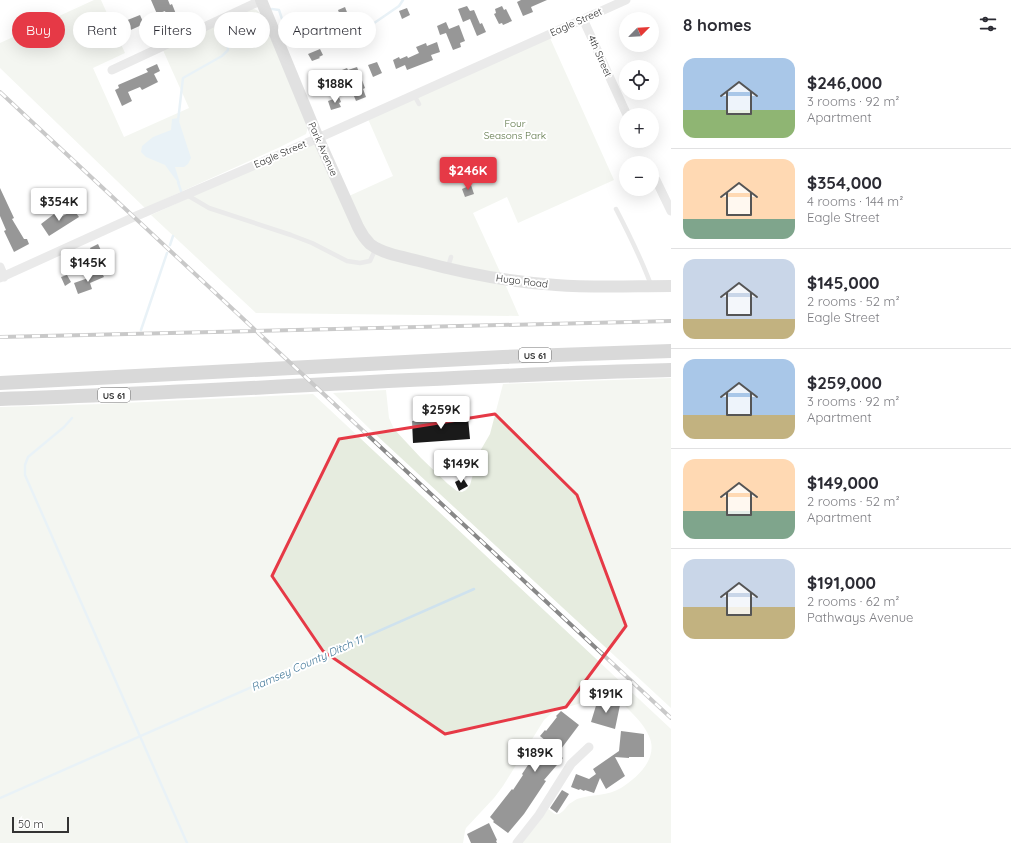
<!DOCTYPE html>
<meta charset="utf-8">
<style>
body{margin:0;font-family:Quicksand,sans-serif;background:#f7f7f7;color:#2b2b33;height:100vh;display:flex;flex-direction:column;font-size:15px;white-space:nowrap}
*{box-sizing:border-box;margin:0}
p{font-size:13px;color:#7c7c81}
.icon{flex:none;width:22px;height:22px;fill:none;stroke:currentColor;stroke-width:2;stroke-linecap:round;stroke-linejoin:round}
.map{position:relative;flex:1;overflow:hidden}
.sheet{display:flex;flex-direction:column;background:#fff;width:340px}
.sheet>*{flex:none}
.hud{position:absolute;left:12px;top:12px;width:380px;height:36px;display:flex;gap:8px}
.needle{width:26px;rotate:66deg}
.tools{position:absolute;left:619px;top:12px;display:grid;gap:8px}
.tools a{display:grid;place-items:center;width:40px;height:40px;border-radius:50%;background:#fff;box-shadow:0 4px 16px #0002;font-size:20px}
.scale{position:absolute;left:12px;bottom:10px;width:57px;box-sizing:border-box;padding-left:4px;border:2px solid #333;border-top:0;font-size:11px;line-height:14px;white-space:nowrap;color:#333;-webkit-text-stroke:3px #fff;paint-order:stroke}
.price{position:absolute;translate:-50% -34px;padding:0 9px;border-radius:4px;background:#fff;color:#222;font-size:13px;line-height:26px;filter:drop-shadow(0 1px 2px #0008)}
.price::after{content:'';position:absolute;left:50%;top:24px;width:12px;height:9px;margin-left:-6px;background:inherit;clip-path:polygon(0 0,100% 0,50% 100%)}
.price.active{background:#e63946;color:#fff}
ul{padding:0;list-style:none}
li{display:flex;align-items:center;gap:12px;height:100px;padding:0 12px}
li+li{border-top:1px solid #e1e1e2}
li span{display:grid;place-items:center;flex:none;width:112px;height:80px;border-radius:12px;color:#555}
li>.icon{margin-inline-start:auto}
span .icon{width:48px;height:48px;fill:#fffc;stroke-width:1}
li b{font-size:17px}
h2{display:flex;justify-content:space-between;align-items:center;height:48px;padding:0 12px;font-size:17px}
.chip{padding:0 14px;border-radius:18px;background:#fff;box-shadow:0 4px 16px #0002;font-size:14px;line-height:36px}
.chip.active{background:#e63946;color:#fff}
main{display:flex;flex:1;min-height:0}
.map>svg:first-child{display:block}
.green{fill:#e6ecdf}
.water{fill:#cfe2ee}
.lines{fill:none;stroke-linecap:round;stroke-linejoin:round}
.stream{stroke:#cfe2ee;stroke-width:2.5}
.building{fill:#1a1a1a}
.lane{stroke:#d0d0d0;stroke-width:4.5}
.street{stroke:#d0d0d0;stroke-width:9}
.secondary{stroke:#bdbdbd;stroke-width:12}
.primary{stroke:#ababab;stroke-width:14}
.rail-casing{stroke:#888;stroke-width:4}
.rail{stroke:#fff;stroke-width:2.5;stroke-dasharray:8;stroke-linecap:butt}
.marked{fill:none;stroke:#e63946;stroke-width:3;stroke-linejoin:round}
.labels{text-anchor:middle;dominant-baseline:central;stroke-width:4;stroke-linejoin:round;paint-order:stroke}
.shield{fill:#fff;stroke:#707070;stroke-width:1}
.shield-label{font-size:9px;font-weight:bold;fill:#333}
.street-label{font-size:10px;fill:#333;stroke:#fff}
.park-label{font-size:10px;fill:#56703f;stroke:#fff}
.water-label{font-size:11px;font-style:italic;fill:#3f7597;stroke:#fff}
</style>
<main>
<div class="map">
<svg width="671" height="843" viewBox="0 0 671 843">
<rect width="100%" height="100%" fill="#fff"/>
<path class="green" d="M 94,0 L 101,0 L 125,53 L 93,68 L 124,137 L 189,108 L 162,48 L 251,9 C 256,9 258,10 260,14 L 306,119 C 308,124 308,128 306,134 L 278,148 L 145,208 L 0,68 L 0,43 Z
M 550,38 L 614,180 L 518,223 L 507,197 L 473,213 L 501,274 L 400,253 L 382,245 L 372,238 L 363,226 L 349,196 L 393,176 L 368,119 Z
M 308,144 L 313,144 L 317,147 L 362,241 L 505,284 L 519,316 L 256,313 L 151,215 Z
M 671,378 L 671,708 L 373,432 L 333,393 L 386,390 L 389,418 L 394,429 L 421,458 L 448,484 L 457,491 L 462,492 L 466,490 L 470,485 L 479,453 L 490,434 L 503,384 Z
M 313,394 L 671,729 L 671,843 L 522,843 L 539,822 L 548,809 C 550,810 553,813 555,814 C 561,816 566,807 569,804 C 572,802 574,801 577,799 C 592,794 608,796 621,788 C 638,777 659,758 649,736 C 645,727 638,719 631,712 C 624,705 617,695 607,695 C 597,694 587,700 578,704 C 571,706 564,708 558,710 L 553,712 L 544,720 L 503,786 L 494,798 L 466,828 L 465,831 L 463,843 L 0,843 L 0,407 L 102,404 Z"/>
<path class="water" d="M 178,118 L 191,158 L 188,164 L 184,167 L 175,167 L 180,183 L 179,184 L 165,165 L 146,157 L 141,152 L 142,146 L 153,137 L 171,130 L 172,119 Z"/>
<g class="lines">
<path class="stream" d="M 272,9 L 279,10 L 288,37 L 326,44 L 364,30 L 399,6 L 403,0
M 178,121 L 183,78 L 222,56 L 228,50 L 227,28 L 257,15
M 178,182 L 181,191
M 170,245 L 173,236
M 141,330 L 167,253
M 72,418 L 64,427 L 28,457 L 25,465 L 25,475 L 187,843
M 0,798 L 474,589"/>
</g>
<path class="building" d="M 151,0 L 168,0 L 170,5 L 172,4 L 176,14 L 167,17 L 165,11 L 157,14 Z
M 521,0 L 547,0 L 531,7 L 533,12 L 523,16 L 517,2 Z
M 467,6 L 470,11 L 474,10 L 480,24 L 482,23 L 486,32 L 477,36 L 470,19 L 463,22 L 458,9 Z
M 502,6 L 504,10 L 506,9 L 512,21 L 503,25 L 502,23 L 499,24 L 494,14 L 496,13 L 495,9 Z
M 345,7 L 350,20 L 343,23 L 338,10 Z
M 407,8 L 410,15 L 402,19 L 399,11 Z
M 140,15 L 144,24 L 124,33 L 124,31 L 120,32 L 118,27 L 121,25 L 120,23 Z
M 446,22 L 449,29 L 459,25 L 465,41 L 460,43 L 461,47 L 453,50 L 446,33 L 440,35 L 437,26 Z
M 338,27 L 341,35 L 321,42 L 318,34 Z
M 437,42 L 440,52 L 431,55 L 433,60 L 407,70 L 405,65 L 396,69 L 393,60 L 399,57 L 400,59 L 407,56 L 408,58 L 419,53 L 416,47 L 426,43 L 427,46 Z
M 320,49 L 323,55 L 319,57 L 320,58 L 312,61 L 308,54 Z
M 377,62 L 382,73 L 373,77 L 368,65 Z
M 157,64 L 160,71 L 154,74 L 158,82 L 142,90 L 140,87 L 128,92 L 132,101 L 122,106 L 115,90 L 119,88 L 118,85 L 148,72 L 146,69 Z
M 357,67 L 365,88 L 363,89 L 366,97 L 356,101 L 349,84 L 332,91 L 328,81 L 339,77 L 337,72 L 347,68 L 348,70 Z
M 339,97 L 341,102 L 339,103 L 341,107 L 331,110 L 328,101 Z
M 471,185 L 474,194 L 465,197 L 462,189 Z
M 0,188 L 14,218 L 12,219 L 24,239 L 27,239 L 29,244 L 14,252 L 4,231 L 6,230 L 0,216 Z
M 74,210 L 79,217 L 49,236 L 41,224 L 58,211 L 61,217 Z
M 98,244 L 105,259 L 96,263 L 90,248 Z
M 100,271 L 101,273 L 102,273 L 104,277 L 90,283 L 92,289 L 78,294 L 74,283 L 91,277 L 90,275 Z
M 67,275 L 71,282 L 65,286 L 61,277 Z
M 468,418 L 470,439 L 413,443 L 412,421 Z
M 463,478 L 468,486 L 459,491 L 455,482 Z
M 598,699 L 620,705 L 615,729 L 591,722 Z
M 561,711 L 579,725 L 558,753 L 559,754 L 558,754 L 563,758 L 544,780 L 546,781 L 524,814 L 508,833 L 493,822 L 494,821 L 490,817 L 512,789 L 513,790 L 523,775 L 522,774 L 530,762 L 529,760 L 546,741 L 540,736 L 545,730 L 546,731 L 557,717 L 556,716 Z
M 621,731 L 644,734 L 644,757 L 629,757 L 629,758 L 615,757 L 625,776 L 606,789 L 600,778 L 594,793 L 585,790 L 584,791 L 580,789 L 579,790 L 571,787 L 576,774 L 589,779 L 596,774 L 593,769 L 619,751 Z
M 562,790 L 569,794 L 557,813 L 550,808 Z
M 489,823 L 497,840 L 496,841 L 497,843 L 471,843 L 467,834 Z"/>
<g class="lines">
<path class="lane" d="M 414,95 L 419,104
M 187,195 L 209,208 L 291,235 L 312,243 L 347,261 L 360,263 L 370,261 L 376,248
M 616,209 C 629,234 641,258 651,285
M 448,267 L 451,257"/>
<path class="street" d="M 583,19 L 627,115
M 112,70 L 262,0
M 639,141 L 640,143
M 656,180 L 671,211
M 0,267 L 4,277
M 0,278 L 134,217 L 316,139 L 626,0
M 517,843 L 539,815 L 571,764 L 589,747"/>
<path class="secondary" d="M 261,0 L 318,138 L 358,227 C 361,233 365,239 370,244 C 383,254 403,257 419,261 C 463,273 510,282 556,285 C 594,288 633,286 671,286"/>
<path class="primary" d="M 0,383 L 503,357 L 671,351
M 0,399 C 224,392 447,375 671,370"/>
<g class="rail-casing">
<path id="rail" d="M 0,92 L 671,718
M 0,337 L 671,321"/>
</g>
<use href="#rail" class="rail"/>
</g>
<path d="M0 0H671V843H0ZM 495,414 L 577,495 L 626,626 L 566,707 L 445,734 L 323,651 L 272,576 L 339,439 Z" fill="#fff" fill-opacity=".55" fill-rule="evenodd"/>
<path class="marked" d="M 495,414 L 577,495 L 626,626 L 566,707 L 445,734 L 323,651 L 272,576 L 339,439 Z"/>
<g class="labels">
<g class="shield">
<rect x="519" y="348" width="32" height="14" rx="3"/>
<rect x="98" y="388" width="32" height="14" rx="3"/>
</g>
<g class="shield-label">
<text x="535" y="355">US 61</text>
<text x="114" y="395">US 61</text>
</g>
<g class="street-label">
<text transform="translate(576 22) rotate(-24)">Eagle Street</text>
<text transform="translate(600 56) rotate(66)">4th Street</text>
<text transform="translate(323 149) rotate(66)">Park Avenue</text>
<text transform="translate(280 154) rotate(-23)">Eagle Street</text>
<text transform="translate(522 281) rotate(7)">Hugo Road</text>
</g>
<g class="park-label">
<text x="515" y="123">Four<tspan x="515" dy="12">Seasons Park</tspan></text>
</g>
<g class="water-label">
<text transform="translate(307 663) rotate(-24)">Ramsey County Ditch 11</text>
</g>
</g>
</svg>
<div class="tools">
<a><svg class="needle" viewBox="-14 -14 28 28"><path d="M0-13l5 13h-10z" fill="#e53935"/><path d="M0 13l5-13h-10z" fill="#7c7c81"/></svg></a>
<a><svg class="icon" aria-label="locate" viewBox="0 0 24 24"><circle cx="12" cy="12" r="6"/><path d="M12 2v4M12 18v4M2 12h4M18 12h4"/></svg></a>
<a>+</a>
<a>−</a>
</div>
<div class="scale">50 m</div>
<b class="price" style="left:335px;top:104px">$188K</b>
<b class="price active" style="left:468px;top:191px">$246K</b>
<b class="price" style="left:59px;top:222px">$354K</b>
<b class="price" style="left:88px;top:283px">$145K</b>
<b class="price" style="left:441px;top:430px">$259K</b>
<b class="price" style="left:461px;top:484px">$149K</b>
<b class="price" style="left:606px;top:714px">$191K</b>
<b class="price" style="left:535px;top:773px">$189K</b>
<div class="hud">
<a class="chip active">Buy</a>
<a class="chip">Rent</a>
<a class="chip">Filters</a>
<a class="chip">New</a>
<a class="chip">Apartment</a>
</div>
</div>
<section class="sheet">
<h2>8 homes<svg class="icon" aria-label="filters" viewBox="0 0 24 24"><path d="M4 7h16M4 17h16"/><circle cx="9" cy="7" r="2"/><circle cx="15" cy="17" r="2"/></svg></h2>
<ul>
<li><span style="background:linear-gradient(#a9c7e8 65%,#8fb573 0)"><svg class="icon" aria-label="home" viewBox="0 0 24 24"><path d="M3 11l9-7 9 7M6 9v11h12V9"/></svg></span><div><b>$246,000</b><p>3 rooms · 92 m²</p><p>Apartment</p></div></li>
<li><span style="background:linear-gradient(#ffd9b3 75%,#7fa58c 0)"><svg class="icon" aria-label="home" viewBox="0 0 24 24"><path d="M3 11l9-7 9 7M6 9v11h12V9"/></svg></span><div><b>$354,000</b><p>4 rooms · 144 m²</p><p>Eagle Street</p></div></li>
<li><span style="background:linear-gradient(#c9d6e8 75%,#c2b280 0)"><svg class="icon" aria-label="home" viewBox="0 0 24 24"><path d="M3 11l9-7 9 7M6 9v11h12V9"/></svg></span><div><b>$145,000</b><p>2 rooms · 52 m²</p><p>Eagle Street</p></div></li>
<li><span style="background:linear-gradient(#a9c7e8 70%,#c2b280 0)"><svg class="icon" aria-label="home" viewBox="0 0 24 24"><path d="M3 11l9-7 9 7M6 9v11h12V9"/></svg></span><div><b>$259,000</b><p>3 rooms · 92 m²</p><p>Apartment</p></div></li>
<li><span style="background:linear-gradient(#ffd9b3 65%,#7fa58c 0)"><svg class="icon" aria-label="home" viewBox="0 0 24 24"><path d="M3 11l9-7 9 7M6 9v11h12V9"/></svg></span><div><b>$149,000</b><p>2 rooms · 52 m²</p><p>Apartment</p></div></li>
<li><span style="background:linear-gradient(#c9d6e8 60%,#c2b280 0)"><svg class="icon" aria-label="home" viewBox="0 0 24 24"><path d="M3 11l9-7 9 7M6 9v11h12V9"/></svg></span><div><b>$191,000</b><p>2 rooms · 62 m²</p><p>Pathways Avenue</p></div></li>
</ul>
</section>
</main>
